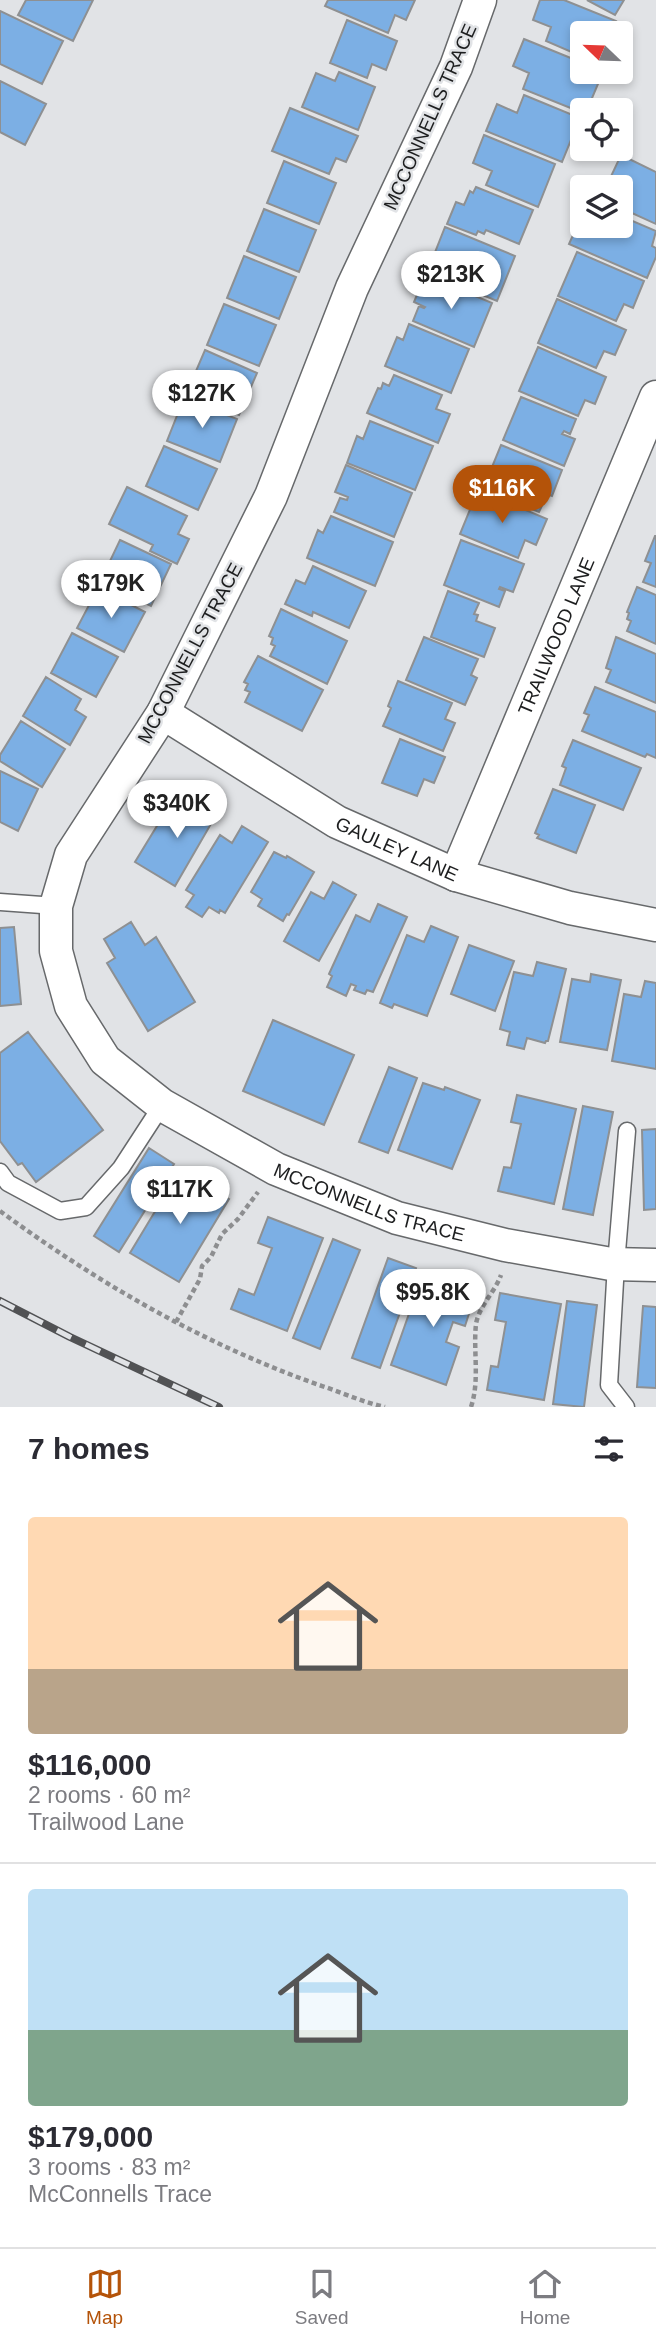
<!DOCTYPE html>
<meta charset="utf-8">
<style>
body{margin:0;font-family:Helvetica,sans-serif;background:#f7f7f7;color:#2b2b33;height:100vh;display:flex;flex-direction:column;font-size:26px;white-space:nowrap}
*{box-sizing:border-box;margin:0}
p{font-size:23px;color:#7c7c81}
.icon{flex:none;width:38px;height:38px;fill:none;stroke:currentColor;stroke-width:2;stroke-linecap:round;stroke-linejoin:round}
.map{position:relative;height:1407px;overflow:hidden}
.drawer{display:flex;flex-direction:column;background:#fff;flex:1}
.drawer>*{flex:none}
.needle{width:46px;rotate:293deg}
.fabs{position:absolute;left:570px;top:21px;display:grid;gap:14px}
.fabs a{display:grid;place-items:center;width:63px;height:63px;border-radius:7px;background:#fff;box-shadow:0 4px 10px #0003;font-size:35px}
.price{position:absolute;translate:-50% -60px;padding:0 16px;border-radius:24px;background:#fff;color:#222;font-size:23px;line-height:46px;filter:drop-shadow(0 2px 4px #0008)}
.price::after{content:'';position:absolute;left:50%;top:42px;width:21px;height:16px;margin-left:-10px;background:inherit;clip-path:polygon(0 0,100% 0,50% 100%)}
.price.on{background:#b45309;color:#fff}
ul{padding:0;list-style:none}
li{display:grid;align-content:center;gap:14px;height:371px;padding:0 28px}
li+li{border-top:2px solid #e1e1e2}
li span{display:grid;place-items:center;height:217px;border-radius:7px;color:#555}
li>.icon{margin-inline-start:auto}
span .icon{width:126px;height:126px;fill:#fffc;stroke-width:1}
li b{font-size:30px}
h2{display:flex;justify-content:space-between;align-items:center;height:84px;padding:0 28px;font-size:30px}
.tabs{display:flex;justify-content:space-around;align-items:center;height:98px;border-top:2px solid #e1e1e2;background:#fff;font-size:19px;color:#7c7c81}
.tabs a{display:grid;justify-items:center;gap:4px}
.tabs .on{color:#b45309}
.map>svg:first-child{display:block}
.building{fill:#7cafe4;stroke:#8e9092;stroke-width:2}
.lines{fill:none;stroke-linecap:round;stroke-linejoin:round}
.lane-casing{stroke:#67696b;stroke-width:19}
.street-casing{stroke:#67696b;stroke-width:35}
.path{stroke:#8d8e90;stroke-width:4.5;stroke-dasharray:5 3.5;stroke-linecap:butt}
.lane{stroke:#fff;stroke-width:16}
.street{stroke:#fff;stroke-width:32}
.rail-casing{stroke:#515254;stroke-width:8}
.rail{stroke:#e1e3e6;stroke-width:5;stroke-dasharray:16;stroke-linecap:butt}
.labels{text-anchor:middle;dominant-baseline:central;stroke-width:5;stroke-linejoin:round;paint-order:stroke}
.street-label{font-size:19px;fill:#1d1e1f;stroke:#e1e3e6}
</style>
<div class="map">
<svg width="656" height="1407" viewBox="0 0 656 1407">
<rect width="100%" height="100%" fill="#e1e3e6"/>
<path class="building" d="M 26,0 L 93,0 L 73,41 L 18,15 Z
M 328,0 L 415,0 L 406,20 L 395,15 L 388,33 L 325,6 Z
M 540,0 L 564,0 L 616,21 L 610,33 L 583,33 L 583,57 L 546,41 L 551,27 L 533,20 Z
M 587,0 L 624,0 L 615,15 Z
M 0,11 L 63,41 L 42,84 L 0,64 Z
M 347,20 L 397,41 L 386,70 L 372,64 L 367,78 L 330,63 Z
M 524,39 L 583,63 L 583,72 L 603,72 L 587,110 L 583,110 L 583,113 L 523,89 L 529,73 L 513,66 Z
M 339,72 L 375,87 L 358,130 L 302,107 L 316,73 L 335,81 Z
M 0,81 L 46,104 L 25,145 L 0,132 Z
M 524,95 L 580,118 L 562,162 L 486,131 L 497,104 L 517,113 Z
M 290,108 L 358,136 L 346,162 L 336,158 L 329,174 L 272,151 Z
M 484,135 L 555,164 L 538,207 L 486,185 L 492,171 L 473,163 Z
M 621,155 L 656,172 L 656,224 L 621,208 L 621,187 L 606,187 Z
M 284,161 L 336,183 L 319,224 L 267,203 Z
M 476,187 L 533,210 L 519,244 L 486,230 L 484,234 L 478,231 L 476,235 L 447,224 L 456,202 L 464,205 L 470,191 L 473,193 Z
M 264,209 L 316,230 L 299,272 L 247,251 Z
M 583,213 L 583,226 L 621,226 L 621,216 L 656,231 L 652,246 L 656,248 L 656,257 L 647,278 L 569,244 Z
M 445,227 L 515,256 L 497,301 L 434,275 L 440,257 L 434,255 Z
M 577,252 L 644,281 L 633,308 L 624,304 L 616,321 L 558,296 Z
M 244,256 L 296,277 L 279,319 L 227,298 Z
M 425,275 L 492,303 L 474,347 L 413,321 L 419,306 L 424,308 L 425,307 L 414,302 Z
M 557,299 L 626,330 L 615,355 L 604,351 L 596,368 L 538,343 Z
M 224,304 L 276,325 L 259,366 L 207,345 Z
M 409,324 L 469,349 L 451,393 L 385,366 L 397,337 L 403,340 Z
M 538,347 L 606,377 L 595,404 L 585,400 L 578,416 L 519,391 Z
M 205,350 L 257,373 L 239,415 L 187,392 Z
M 394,375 L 442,395 L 436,409 L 450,414 L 438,443 L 367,413 L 378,388 L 381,389 L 383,383 L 389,386 Z
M 521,397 L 576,419 L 570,434 L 564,431 L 562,434 L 575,439 L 564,466 L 503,440 Z
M 184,398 L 237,419 L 220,462 L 167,441 Z
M 370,421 L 433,446 L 415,490 L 347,463 L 357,436 L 363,439 Z
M 501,445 L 562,470 L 552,496 L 541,492 L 540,494 L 546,497 L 539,512 L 483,489 Z
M 164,446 L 217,469 L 198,510 L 146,486 Z
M 346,465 L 412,493 L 394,537 L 334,512 L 340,498 L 347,500 L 348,497 L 335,492 Z
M 127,487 L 187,516 L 178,534 L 189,539 L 177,564 L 150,551 L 153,545 L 109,524 Z
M 478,490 L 547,519 L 536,545 L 525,540 L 518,558 L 460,534 Z
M 331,516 L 393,542 L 375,586 L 307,558 L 318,530 L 323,533 Z
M 655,536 L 656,536 L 656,587 L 643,582 L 651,563 L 645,561 Z
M 120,540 L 171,564 L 151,606 L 100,582 Z
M 461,540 L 524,564 L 513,592 L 500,587 L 499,589 L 505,591 L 499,607 L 444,585 Z
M 313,566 L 366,591 L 349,628 L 313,612 L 312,616 L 285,604 L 296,580 L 305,584 Z
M 637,587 L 656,595 L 656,644 L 627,631 L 631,621 L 627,619 L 629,613 L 627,612 Z
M 98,588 L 145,612 L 124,652 L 77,628 Z
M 448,591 L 479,603 L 474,614 L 478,615 L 476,621 L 495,628 L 484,657 L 431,637 Z
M 281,609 L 347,641 L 327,684 L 270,656 L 275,646 L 271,644 L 273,638 L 269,636 Z
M 72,633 L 118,657 L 96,697 L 51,673 Z
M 424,637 L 478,659 L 471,675 L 477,678 L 465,705 L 406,680 Z
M 616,637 L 656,654 L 656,703 L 606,682 L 611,670 L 606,668 Z
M 258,656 L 323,690 L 302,731 L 245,702 L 250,692 L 245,690 L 248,684 L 244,682 Z
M 46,677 L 81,699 L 75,710 L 86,717 L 70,745 L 23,716 Z
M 398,681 L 452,703 L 445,719 L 455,723 L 443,751 L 383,726 L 391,708 L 388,706 Z
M 595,687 L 656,712 L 656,758 L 647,754 L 645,757 L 582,731 L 589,715 L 584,713 Z
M 21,721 L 65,749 L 42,787 L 0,761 L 0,755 Z
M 400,739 L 445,757 L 434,783 L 424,779 L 417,796 L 382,783 Z
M 573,740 L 641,768 L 623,810 L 560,785 L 566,768 L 562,766 Z
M 0,771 L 38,789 L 18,831 L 0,822 Z
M 553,789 L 595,805 L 576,853 L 537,838 L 539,835 L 535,833 Z
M 193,796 L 219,810 L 175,886 L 135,862 L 171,803 L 184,811 Z
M 242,826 L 268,842 L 225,913 L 220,910 L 219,913 L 209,907 L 202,917 L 186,907 L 194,895 L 186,890 L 220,835 L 232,843 Z
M 274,852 L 286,858 L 287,856 L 314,872 L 289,915 L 287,914 L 283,921 L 258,906 L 262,899 L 251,892 Z
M 333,882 L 356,895 L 319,961 L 284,941 L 311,892 L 324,899 Z
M 378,904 L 407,917 L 373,992 L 367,990 L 365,994 L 354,990 L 356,986 L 351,984 L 346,996 L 327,987 L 332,976 L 329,974 L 356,915 L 370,922 Z
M 131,922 L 145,945 L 156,937 L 195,1002 L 148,1031 L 107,963 L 115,958 L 104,939 Z
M 431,926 L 458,937 L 427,1016 L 394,1004 L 392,1008 L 380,1003 L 407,935 L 424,942 Z
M 14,927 L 21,1004 L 0,1006 L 0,928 Z
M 469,945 L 514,961 L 495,1011 L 451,994 Z
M 537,962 L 566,969 L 548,1041 L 546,1041 L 545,1043 L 527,1038 L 524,1049 L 507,1045 L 510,1032 L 500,1029 L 514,972 L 533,976 Z
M 591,974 L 621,980 L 607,1050 L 560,1042 L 572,979 L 590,982 Z
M 645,981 L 656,983 L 656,1069 L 612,1061 L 624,994 L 641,997 Z
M 273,1020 L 354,1055 L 324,1125 L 243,1091 Z
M 28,1032 L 103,1130 L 36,1182 L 22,1163 L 18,1165 L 0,1141 L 0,1053 Z
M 389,1067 L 417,1078 L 388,1153 L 359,1142 Z
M 423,1083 L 444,1090 L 445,1087 L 480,1100 L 452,1169 L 398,1150 Z
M 517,1095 L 576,1109 L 554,1204 L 498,1191 L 504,1167 L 511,1168 L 521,1124 L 511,1122 Z
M 583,1106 L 613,1112 L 593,1215 L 563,1209 Z
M 656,1129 L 656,1209 L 644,1210 L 642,1130 Z
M 149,1148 L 174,1164 L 119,1252 L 94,1236 Z
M 180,1170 L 229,1199 L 179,1282 L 130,1253 Z
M 268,1217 L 323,1238 L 287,1331 L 231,1309 L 239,1289 L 254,1295 L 272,1248 L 258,1243 Z
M 333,1239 L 360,1250 L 320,1349 L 293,1338 Z
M 388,1258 L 416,1268 L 380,1368 L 352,1358 Z
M 423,1274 L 476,1292 L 465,1326 L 453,1322 L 446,1342 L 459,1347 L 446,1385 L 391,1365 Z
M 500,1293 L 561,1304 L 544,1400 L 487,1390 L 491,1366 L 498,1367 L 506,1322 L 495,1320 Z
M 567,1301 L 597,1305 L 584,1407 L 553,1404 Z
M 643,1306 L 656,1307 L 656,1388 L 637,1387 Z"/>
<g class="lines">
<g class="lane-casing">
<path id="lane" d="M 0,902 L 56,906
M 0,1172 L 8,1183 L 60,1211 L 86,1207 L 121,1168 L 162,1105
M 626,1407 L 609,1385 L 616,1264 L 627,1131"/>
</g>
<g class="street-casing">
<g id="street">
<path id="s1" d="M 480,0 L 456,67 L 352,288 L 271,496 L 163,713 L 71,855 L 56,906 L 56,951 L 71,1006 L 105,1060 L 162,1105 L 276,1169 L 397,1218 L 505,1245 L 611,1264 L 656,1265"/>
<path id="s2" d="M 163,713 L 337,822 L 456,875 L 570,908 L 656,925"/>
<path id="s3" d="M 456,875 L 656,397"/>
</g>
</g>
<path class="path" d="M 0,1211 C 98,1283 203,1344 319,1385 C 341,1392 362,1402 385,1407
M 176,1322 L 200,1279 L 202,1266 L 211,1257 L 222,1234 L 238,1219 L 258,1192
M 471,1407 C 480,1380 473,1351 476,1324 C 479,1306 495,1292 501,1275"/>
<use href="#lane" class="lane"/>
<use href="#street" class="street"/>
<g class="rail-casing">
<path id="rail" d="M 0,1301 L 70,1337 L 219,1407"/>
</g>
<use href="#rail" class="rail"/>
</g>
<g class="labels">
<g class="street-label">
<text transform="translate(430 117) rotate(-66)">MCCONNELLS TRACE</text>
<text stroke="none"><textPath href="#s3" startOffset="259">TRAILWOOD LANE</textPath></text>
<text transform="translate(190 653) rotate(-62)">MCCONNELLS TRACE</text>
<text stroke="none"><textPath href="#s2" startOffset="271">GAULEY LANE</textPath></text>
<text stroke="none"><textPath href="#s1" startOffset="1472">MCCONNELLS TRACE</textPath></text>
</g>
</g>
</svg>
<div class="fabs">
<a><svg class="needle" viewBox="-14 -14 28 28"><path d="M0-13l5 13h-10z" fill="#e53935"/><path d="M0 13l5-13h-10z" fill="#7c7c81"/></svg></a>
<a><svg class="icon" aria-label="locate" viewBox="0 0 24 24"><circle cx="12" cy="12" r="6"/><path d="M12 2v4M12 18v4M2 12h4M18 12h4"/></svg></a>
<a><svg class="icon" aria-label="layers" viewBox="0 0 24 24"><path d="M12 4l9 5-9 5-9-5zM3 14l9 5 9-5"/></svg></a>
</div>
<b class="price" style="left:451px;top:311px">$213K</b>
<b class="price" style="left:202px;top:430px">$127K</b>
<b class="price on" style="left:502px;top:525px">$116K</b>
<b class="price" style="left:111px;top:620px">$179K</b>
<b class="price" style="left:177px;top:840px">$340K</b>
<b class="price" style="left:180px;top:1226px">$117K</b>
<b class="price" style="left:433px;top:1329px">$95.8K</b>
</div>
<section class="drawer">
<h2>7 homes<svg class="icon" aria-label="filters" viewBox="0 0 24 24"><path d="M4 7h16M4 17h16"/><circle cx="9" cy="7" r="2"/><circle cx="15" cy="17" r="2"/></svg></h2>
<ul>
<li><span style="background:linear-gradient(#ffd9b3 70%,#b9a48a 0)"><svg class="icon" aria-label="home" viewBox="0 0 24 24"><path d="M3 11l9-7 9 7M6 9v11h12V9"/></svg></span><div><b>$116,000</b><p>2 rooms · 60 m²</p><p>Trailwood Lane</p></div></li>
<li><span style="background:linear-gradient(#bfe0f5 65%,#7fa58c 0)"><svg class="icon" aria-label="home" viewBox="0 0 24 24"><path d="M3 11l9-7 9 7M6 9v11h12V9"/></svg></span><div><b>$179,000</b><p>3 rooms · 83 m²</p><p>McConnells Trace</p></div></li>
</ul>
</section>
<nav class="tabs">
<a class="on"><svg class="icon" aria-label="map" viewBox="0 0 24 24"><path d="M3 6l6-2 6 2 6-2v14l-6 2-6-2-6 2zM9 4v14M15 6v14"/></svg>Map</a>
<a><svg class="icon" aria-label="saved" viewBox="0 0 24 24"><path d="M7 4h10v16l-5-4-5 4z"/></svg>Saved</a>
<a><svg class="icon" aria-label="home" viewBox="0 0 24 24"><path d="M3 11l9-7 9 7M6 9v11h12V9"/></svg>Home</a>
</nav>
